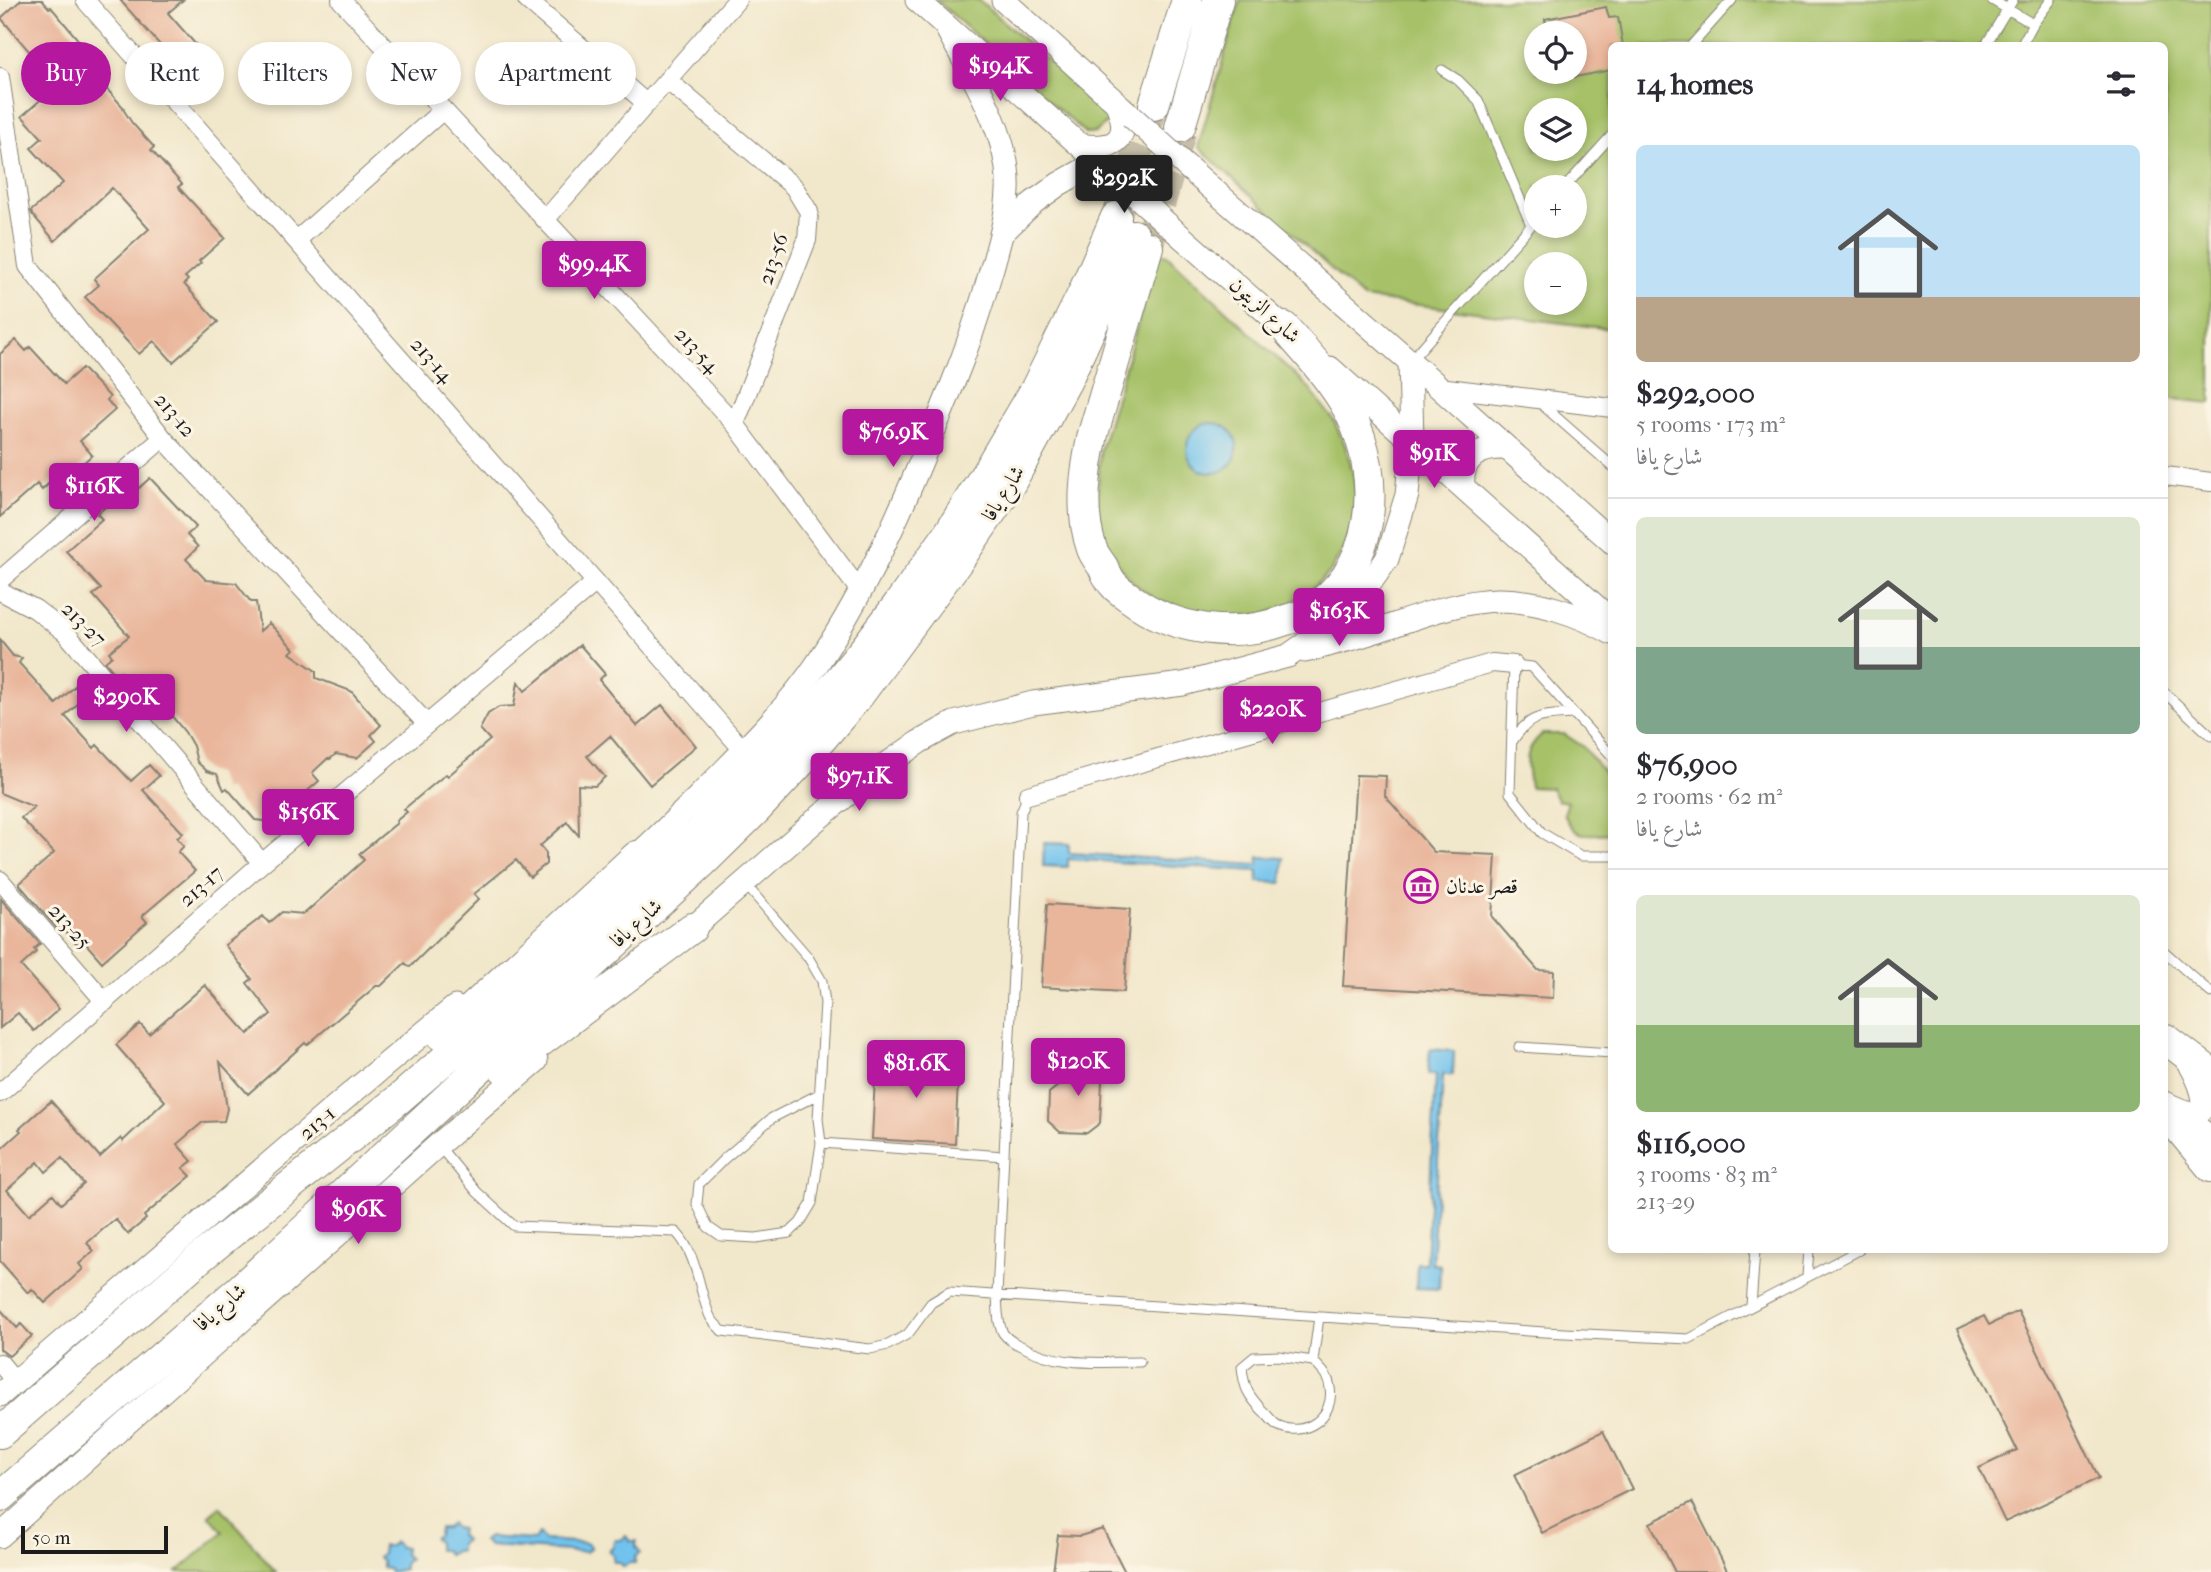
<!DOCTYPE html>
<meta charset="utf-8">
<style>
body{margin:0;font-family:"IM FELL French Canon",Amiri,serif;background:#f7f7f7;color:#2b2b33;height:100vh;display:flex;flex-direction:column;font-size:26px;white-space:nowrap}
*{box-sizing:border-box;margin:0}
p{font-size:23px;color:#7c7c81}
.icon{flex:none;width:38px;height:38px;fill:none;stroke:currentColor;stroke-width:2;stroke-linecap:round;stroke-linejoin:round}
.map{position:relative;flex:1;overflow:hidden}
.drawer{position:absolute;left:1608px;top:42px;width:560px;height:1211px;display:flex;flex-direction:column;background:#fff;border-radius:10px;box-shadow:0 4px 10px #0003}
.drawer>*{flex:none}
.banner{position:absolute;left:21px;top:42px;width:665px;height:63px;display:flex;gap:14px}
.fabs{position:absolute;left:1524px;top:21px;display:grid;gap:14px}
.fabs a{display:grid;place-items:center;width:63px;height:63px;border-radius:50%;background:#fff;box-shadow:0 4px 10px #0003;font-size:35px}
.scale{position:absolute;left:21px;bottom:18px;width:147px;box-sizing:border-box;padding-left:7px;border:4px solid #1c1c1c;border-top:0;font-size:19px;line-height:24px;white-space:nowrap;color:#1c1c1c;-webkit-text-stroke:5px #fcf5e5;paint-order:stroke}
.price{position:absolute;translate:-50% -60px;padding:0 16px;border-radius:7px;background:#b5179e;color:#fff;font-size:23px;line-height:46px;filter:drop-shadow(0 2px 4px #0008)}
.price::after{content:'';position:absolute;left:50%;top:42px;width:21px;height:16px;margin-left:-10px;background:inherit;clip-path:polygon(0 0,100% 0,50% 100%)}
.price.active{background:#222;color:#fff}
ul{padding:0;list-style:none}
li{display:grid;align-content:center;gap:14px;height:371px;padding:0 28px}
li+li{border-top:2px solid #e1e1e2}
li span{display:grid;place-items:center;height:217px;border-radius:10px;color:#555}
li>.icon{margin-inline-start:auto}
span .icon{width:126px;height:126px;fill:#fffc;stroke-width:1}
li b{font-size:30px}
h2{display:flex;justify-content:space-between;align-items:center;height:84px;padding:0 28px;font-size:30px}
.tag{padding:0 24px;border-radius:32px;background:#fff;box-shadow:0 4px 10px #0003;font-size:24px;line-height:63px}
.tag.active{background:#b5179e;color:#fff}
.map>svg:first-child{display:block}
.green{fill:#a6c167;stroke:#616e42;stroke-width:2;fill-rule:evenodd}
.water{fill:#71c2ed;stroke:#466f84;stroke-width:2}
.building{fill:#e9b69b;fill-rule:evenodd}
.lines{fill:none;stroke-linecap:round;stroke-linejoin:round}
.motorway-tunnel{stroke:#c6bea8;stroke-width:30;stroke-dasharray:30 15;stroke-linecap:butt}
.service-casing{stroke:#868274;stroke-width:11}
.minor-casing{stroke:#868274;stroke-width:20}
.secondary-casing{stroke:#868274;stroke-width:25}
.motorway-casing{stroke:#868274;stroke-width:32}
.service{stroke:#fff;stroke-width:9}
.minor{stroke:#fff;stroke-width:18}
.secondary{stroke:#fff;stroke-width:23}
.motorway{stroke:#fff;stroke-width:30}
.secondary-bridge-casing{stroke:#868274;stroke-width:25;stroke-linecap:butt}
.secondary-bridge{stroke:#fff;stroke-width:23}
.labels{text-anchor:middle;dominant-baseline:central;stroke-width:6;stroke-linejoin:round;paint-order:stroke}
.street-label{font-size:21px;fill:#1c1c1c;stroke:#fcf5e5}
.poi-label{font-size:21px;fill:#1c1c1c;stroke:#fcf5e5;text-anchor:start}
</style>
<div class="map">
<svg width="2211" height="1572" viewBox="0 0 2211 1572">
<rect width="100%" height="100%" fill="#fcf5e5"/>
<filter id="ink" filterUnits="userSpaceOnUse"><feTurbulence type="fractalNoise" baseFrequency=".0143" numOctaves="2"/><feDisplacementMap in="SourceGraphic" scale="14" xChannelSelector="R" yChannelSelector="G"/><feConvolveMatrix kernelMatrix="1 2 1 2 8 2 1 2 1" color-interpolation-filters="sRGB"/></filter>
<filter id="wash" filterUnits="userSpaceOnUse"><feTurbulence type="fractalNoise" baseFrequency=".00686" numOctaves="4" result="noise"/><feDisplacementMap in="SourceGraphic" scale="28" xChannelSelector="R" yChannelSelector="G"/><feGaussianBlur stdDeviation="1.57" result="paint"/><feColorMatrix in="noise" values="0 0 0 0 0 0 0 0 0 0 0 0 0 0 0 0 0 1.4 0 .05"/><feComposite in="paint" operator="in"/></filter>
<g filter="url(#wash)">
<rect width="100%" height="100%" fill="#f1e7cb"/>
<path class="green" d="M 936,0 L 979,0 L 1109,115 L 1109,121 L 1095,133 L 1086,134 Z
M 1240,0 L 2211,0 L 2211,403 L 2165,398 L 2165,46 L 1612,46 L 1612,329 L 1363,298 L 1198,147 ZM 1536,33 L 1575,33 L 1575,72 L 1536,72 ZM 1536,110 L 1575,110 L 1575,149 L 1536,149 ZM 1536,187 L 1575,187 L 1575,226 L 1536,226 ZM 1536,264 L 1575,264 L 1575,303 L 1536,303 Z
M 1163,254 L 1167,255 L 1307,386 L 1333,419 L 1345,445 L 1353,472 L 1356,497 L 1352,525 L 1346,544 L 1331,571 L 1311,590 L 1286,606 L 1265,614 L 1210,618 L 1156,600 L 1135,584 L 1119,566 L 1104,540 L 1097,506 L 1100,451 L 1158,256 Z
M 1542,734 L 1564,734 L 1582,746 L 1612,782 L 1612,831 L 1610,833 C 1585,835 1575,839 1564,814 L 1568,802 L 1557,800 L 1551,788 L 1530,787 C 1527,762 1522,752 1542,734 Z
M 220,1506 L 276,1572 L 177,1572 L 223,1532 L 209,1515 Z"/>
<path class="water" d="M1187 448a25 25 0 1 1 50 0a25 25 0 1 1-50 0Z
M 1044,843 L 1069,844 L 1069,853 L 1258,865 L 1259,857 L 1284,858 L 1282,883 L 1258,882 L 1258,871 L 1068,859 L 1068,867 L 1043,866 Z
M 1430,1049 L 1454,1051 L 1453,1075 L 1443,1075 L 1432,1264 L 1440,1265 L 1439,1289 L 1416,1288 L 1417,1263 L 1426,1263 L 1436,1075 L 1428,1074 Z
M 451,1524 L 455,1528 L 461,1529 L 460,1535 L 465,1540 L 460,1545 L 460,1551 L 454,1551 L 449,1555 L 444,1550 L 438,1550 L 438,1543 L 434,1538 L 438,1535 L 439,1528 L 446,1528 Z
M 539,1534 L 544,1540 L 586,1543 L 591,1547 L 586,1552 L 489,1546 L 483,1541 L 488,1537 L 534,1540 Z
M 626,1536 L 630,1541 L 636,1541 L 636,1547 L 640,1553 L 635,1557 L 635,1563 L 629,1563 L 624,1567 L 619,1562 L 613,1562 L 613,1555 L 609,1551 L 613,1547 L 614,1540 L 621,1540 Z
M 395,1542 L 399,1547 L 405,1547 L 404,1554 L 409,1559 L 404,1564 L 404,1569 L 391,1572 L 388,1569 L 382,1568 L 382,1561 L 378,1557 L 382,1553 L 383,1546 L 390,1546 Z"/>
<g id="blocks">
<path class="building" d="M 21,0 L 42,0 L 49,8 L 51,7 L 89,53 L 92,50 L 105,65 L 94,75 L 124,108 L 123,109 L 132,123 L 154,147 L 151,150 L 182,184 L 178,187 L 225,238 L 199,261 L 201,263 L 185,277 L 188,280 L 184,284 L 218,322 L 173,362 L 154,341 L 139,354 L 85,297 L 99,285 L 94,279 L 149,229 L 112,188 L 55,241 L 32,214 L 31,211 L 63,183 L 31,148 L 42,138 L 22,116 L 53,89 L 51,87 L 54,85 L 31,60 L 34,57 L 1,18 Z
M 120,0 L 183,0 L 168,13 L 204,54 L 184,72 Z
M 1606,7 L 1609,18 L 1618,17 L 1623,45 L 1612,46 L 1612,70 L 1575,77 L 1575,33 L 1547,33 L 1545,19 Z
M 16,340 L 26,351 L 30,347 L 64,384 L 82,368 L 110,397 L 107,400 L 115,410 L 80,441 L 92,455 L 67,478 L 61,472 L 42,490 L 37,484 L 0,517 L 0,354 Z
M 150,478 L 196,527 L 187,535 L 198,547 L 186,559 L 206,580 L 236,583 L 251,602 L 256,602 L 260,631 L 269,623 L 294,649 L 290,653 L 316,671 L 316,678 L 351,691 L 381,725 L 371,735 L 376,741 L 357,758 L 336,754 L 330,759 L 327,759 L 312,773 L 319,781 L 272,822 L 255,820 L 227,788 L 224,790 L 217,774 L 207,771 L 197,762 L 193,746 L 185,732 L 171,715 L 158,716 L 158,707 L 144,690 L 140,694 L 121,672 L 117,676 L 105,662 L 112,656 L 109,652 L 129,636 L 93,595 L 101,589 L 66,551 L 102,519 L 97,514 L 113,500 L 119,506 Z
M 0,640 L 13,656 L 22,658 L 19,663 L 56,704 L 75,686 L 85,697 L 65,716 L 94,748 L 97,745 L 131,781 L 149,765 L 159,776 L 143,790 L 183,833 L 177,838 L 184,846 L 178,852 L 195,871 L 142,916 L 147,922 L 102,962 L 81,938 L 76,943 L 61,926 L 57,929 L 19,884 L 54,853 L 21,818 L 34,807 L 0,793 Z
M 580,645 L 605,674 L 599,680 L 637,726 L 662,705 L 696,746 L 650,785 L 610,736 L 587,756 L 605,777 L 595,786 L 578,785 L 579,836 L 567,822 L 540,846 L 546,853 L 546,864 L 530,877 L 516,860 L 474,894 L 479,899 L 410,967 L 405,963 L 381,986 L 376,986 L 307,1045 L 305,1043 L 248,1094 L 220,1062 L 227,1109 L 224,1121 L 203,1122 L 177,1144 L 192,1161 L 183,1168 L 191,1176 L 144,1216 L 146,1219 L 128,1234 L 115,1219 L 87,1243 L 94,1251 L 79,1264 L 83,1269 L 45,1303 L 32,1289 L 28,1293 L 0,1261 L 0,1150 L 21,1131 L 19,1129 L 51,1101 L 100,1157 L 121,1138 L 123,1141 L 165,1101 L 116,1045 L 140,1024 L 149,1034 L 205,985 L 248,1034 L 271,1014 L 247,983 L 252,979 L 225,945 L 263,916 L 269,923 L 282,912 L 304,914 L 364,860 L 359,854 L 397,823 L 396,821 L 407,812 L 404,809 L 446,774 L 448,776 L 490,740 L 480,729 L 488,714 L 499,707 L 514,706 L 518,682 L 525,691 ZM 62,1158 L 84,1184 L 61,1204 L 53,1194 L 29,1215 L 7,1190 L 38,1162 L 46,1172 Z
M 1356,775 L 1386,776 L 1385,796 L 1434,852 L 1496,855 L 1492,917 L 1538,970 L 1554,971 L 1553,998 L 1343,986 Z
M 1,899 L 40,944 L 34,949 L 36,952 L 21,966 L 59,1009 L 34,1031 L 18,1013 L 0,1028 Z
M 1047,904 L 1130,909 L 1124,992 L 1041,987 Z
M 876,1056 L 959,1060 L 955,1144 L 872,1139 Z
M 1069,1058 L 1103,1060 L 1100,1123 L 1087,1133 L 1060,1132 L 1048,1121 L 1049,1093 L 1069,1077 Z
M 0,1309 L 17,1328 L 21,1324 L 32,1336 L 9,1356 L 0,1349 Z
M 2018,1311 L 2099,1478 L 2005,1522 L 1979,1468 L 2017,1450 L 1957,1329 L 1984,1316 L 1989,1325 Z
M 1603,1431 L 1632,1489 L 1542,1533 L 1514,1475 Z
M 1692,1502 L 1728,1572 L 1675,1572 L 1650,1523 Z
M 1103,1529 L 1125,1572 L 1053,1572 L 1058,1535 L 1080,1536 Z"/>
</g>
</g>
<g filter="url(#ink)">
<use href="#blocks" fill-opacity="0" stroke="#868274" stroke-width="2"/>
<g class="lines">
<path class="motorway-tunnel" d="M 1116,217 L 1154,105
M 1148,247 L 1182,129"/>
<g class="service-casing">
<path id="service" d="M 1992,0 L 2033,24
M 1691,46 L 1732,0
M 1985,46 L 2013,0
M 2021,46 L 2033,24 L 2051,0
M 1442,70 L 1458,80 L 1478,100 L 1531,225
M 1565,187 L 1612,135
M 1411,360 L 1536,220
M 1539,402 L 1612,466
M 2165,693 L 2211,736
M 1512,742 C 1530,713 1542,716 1574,714
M 1612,756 L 1532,667 L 1514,665 L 1510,793 L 1542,833 L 1581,856 L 1612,856
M 1028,795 L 1021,812 L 997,1295 C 998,1307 997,1323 1003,1333 C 1008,1340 1014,1343 1021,1346 C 1060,1367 1097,1362 1140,1362
M 746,885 L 808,957 L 822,981 L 825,1003 L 818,1119 L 821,1143 L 1004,1156
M 2165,952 L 2211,993
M 1519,1047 L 1612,1053
M 819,1094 L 772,1118 L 725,1158 L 699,1184 L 697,1204 L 708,1227 L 721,1236 L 756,1238 L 789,1233 L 800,1223 L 812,1203 L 821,1143
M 439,1146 L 477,1192 L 514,1226 L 676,1232 C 697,1254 698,1287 709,1314 C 711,1321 718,1326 722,1331 L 870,1349 L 888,1345 L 908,1334 L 931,1303 L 949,1292 L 1544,1332 L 1689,1339 L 1859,1250
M 1807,1276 L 1809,1250
M 1751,1306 L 1755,1250
M 1313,1361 L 1279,1356 L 1254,1357 L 1242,1367 C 1244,1388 1248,1395 1262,1410 C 1267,1414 1272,1422 1277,1425 C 1304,1439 1335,1417 1330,1388 C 1329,1376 1321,1369 1313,1361 L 1319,1317"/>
</g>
<g class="minor-casing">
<path id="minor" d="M 85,0 L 744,751
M 341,0 L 735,424 L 860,591
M 527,0 L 647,104
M 0,77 L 28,266 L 163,438 L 426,723
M 667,80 L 794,187 L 809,212 L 807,240 L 735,424
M 545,220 L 737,0
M 297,240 L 443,110
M 1439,387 L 1612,408
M 2165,476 L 2211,482
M 0,580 L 163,438
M 0,591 L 35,609 L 65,632 L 262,863
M 1028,795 L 1492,663 L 1514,665
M 0,880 L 105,1002
M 0,1093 L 262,863 L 596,582
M 0,1363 L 15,1381"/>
</g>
<g class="secondary-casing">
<path id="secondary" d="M 917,0 L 1112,174
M 1003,0 L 1131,116
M 1081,145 C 1116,151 1133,138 1116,102
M 1185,165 L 1439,387 L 1612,542
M 1166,223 L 1297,339
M 1002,233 L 1034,202 L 1059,184 L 1098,162
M 1330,368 L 1612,621
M 1463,487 C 1460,457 1480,447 1506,448
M 1305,651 C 1327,645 1350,640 1373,632 C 1413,619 1455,601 1498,600 C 1537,600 1579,614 1612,633
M 624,867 C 655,841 684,811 712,783 C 749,745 787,708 817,664 C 874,579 913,483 951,388 C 967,349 980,310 992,268 C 999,243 1007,217 1008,191 C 1011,135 970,73 945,25
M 680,939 L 816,820 L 871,775 L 919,742 L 954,723 L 1033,703 L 1183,684 L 1288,656 L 1348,614 L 1387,559 L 1407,495 L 1412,441 L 1410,362
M 2165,1103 C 2211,1127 2211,1102 2191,1066
M 2176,1111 L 2211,1138
M 0,1395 L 342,1101 L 455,1007
M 0,1536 L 438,1145 L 536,1061"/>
</g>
<g class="motorway-casing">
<path id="motorway" d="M 1154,105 L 1187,0
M 1180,127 L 1218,0
M 1148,247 L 1093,434 C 1085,471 1079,512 1092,549 C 1094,555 1099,561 1103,567 C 1106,573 1109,580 1114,585 C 1118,590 1125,594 1130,598 C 1174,631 1235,639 1286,620 C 1293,618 1300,616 1306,613 C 1377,571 1384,479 1349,411 C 1333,381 1306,352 1284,327
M 442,1036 L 637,856
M 2166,1039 L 2211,1073
M 504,1069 L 692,928
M 2165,1111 L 2211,1167
M 0,1433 L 201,1257 L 400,1098 L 604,921 L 699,833 L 802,725 L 866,647 L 900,602 L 947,536 L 985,475 L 1035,390 L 1082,295 L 1116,217
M 0,1497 L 240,1289 L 702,863 L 757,809 L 813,749 L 859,695 L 961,557 L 1009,486 L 1067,380 L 1134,235"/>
</g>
<use href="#service" class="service"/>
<use href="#minor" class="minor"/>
<use href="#secondary" class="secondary"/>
<use href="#motorway" class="motorway"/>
<g class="secondary-bridge-casing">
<path id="secondary-bridge" d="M 1131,116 L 1185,165
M 1112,174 L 1166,223"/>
</g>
<use href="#secondary-bridge" class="secondary-bridge"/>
</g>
</g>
<defs>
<g id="museum-ring" transform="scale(1.75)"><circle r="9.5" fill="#fcf5e5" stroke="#b5179e" stroke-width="1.5"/><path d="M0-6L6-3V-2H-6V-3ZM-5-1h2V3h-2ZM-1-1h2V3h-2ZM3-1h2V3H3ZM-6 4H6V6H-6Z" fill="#b5179e"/></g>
</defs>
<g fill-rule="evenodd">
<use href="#museum-ring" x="1421" y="886"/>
</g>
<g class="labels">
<g class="street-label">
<text transform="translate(773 259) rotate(-71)">213-56</text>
<text transform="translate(1265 310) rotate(42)">شارع الزيتون</text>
<text transform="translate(697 350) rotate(47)">213-54</text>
<text transform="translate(432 360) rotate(49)">213-14</text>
<text transform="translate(175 415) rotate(50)">213-12</text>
<text transform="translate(1003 493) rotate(-58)">شارع يافا</text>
<text transform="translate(84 624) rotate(45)">213-27</text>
<text transform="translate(201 886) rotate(-41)">213-17</text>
<text transform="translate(636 923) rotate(-42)">شارع يافا</text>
<text transform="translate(70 926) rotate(49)">213-25</text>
<text transform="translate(317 1123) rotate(-41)">213-1</text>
<text transform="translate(220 1307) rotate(-41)">شارع يافا</text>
</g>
<g class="poi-label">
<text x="1446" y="886">قصر عدنان</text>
</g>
</g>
</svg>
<div class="fabs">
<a><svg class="icon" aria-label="locate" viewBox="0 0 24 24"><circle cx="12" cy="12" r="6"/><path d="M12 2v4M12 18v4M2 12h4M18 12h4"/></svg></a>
<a><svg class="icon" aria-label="layers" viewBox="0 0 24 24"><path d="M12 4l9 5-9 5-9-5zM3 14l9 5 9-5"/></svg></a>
<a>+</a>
<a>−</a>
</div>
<div class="scale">50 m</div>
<b class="price" style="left:1000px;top:103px">$194K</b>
<b class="price active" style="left:1124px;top:215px">$292K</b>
<b class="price" style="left:594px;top:301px">$99.4K</b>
<b class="price" style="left:893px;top:469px">$76.9K</b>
<b class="price" style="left:1434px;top:490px">$91K</b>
<b class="price" style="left:94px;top:523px">$116K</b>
<b class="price" style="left:1339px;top:648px">$163K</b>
<b class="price" style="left:126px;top:734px">$290K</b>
<b class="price" style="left:1272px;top:746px">$220K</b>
<b class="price" style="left:859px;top:813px">$97.1K</b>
<b class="price" style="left:308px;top:849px">$156K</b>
<b class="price" style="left:1078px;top:1098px">$120K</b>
<b class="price" style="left:916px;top:1100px">$81.6K</b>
<b class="price" style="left:358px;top:1246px">$96K</b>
<div class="banner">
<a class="tag active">Buy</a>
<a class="tag">Rent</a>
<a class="tag">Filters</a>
<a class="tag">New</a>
<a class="tag">Apartment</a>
</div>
<section class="drawer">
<h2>14 homes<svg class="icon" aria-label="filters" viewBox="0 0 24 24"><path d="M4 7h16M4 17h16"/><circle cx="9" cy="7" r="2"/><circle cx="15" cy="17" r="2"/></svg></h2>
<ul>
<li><span style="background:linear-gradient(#bfe0f5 70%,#b9a48a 0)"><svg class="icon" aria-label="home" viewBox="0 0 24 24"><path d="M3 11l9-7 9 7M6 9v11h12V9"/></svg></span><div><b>$292,000</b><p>5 rooms · 173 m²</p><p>شارع يافا</p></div></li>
<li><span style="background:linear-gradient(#dfe7d0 60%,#7fa58c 0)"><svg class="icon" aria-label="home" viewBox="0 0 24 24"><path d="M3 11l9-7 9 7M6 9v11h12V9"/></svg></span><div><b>$76,900</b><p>2 rooms · 62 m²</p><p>شارع يافا</p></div></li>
<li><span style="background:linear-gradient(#dfe7d0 60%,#8fb573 0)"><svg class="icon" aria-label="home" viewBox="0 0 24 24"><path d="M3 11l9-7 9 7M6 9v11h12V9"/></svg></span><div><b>$116,000</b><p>3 rooms · 83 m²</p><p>213-29</p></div></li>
</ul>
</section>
</div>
